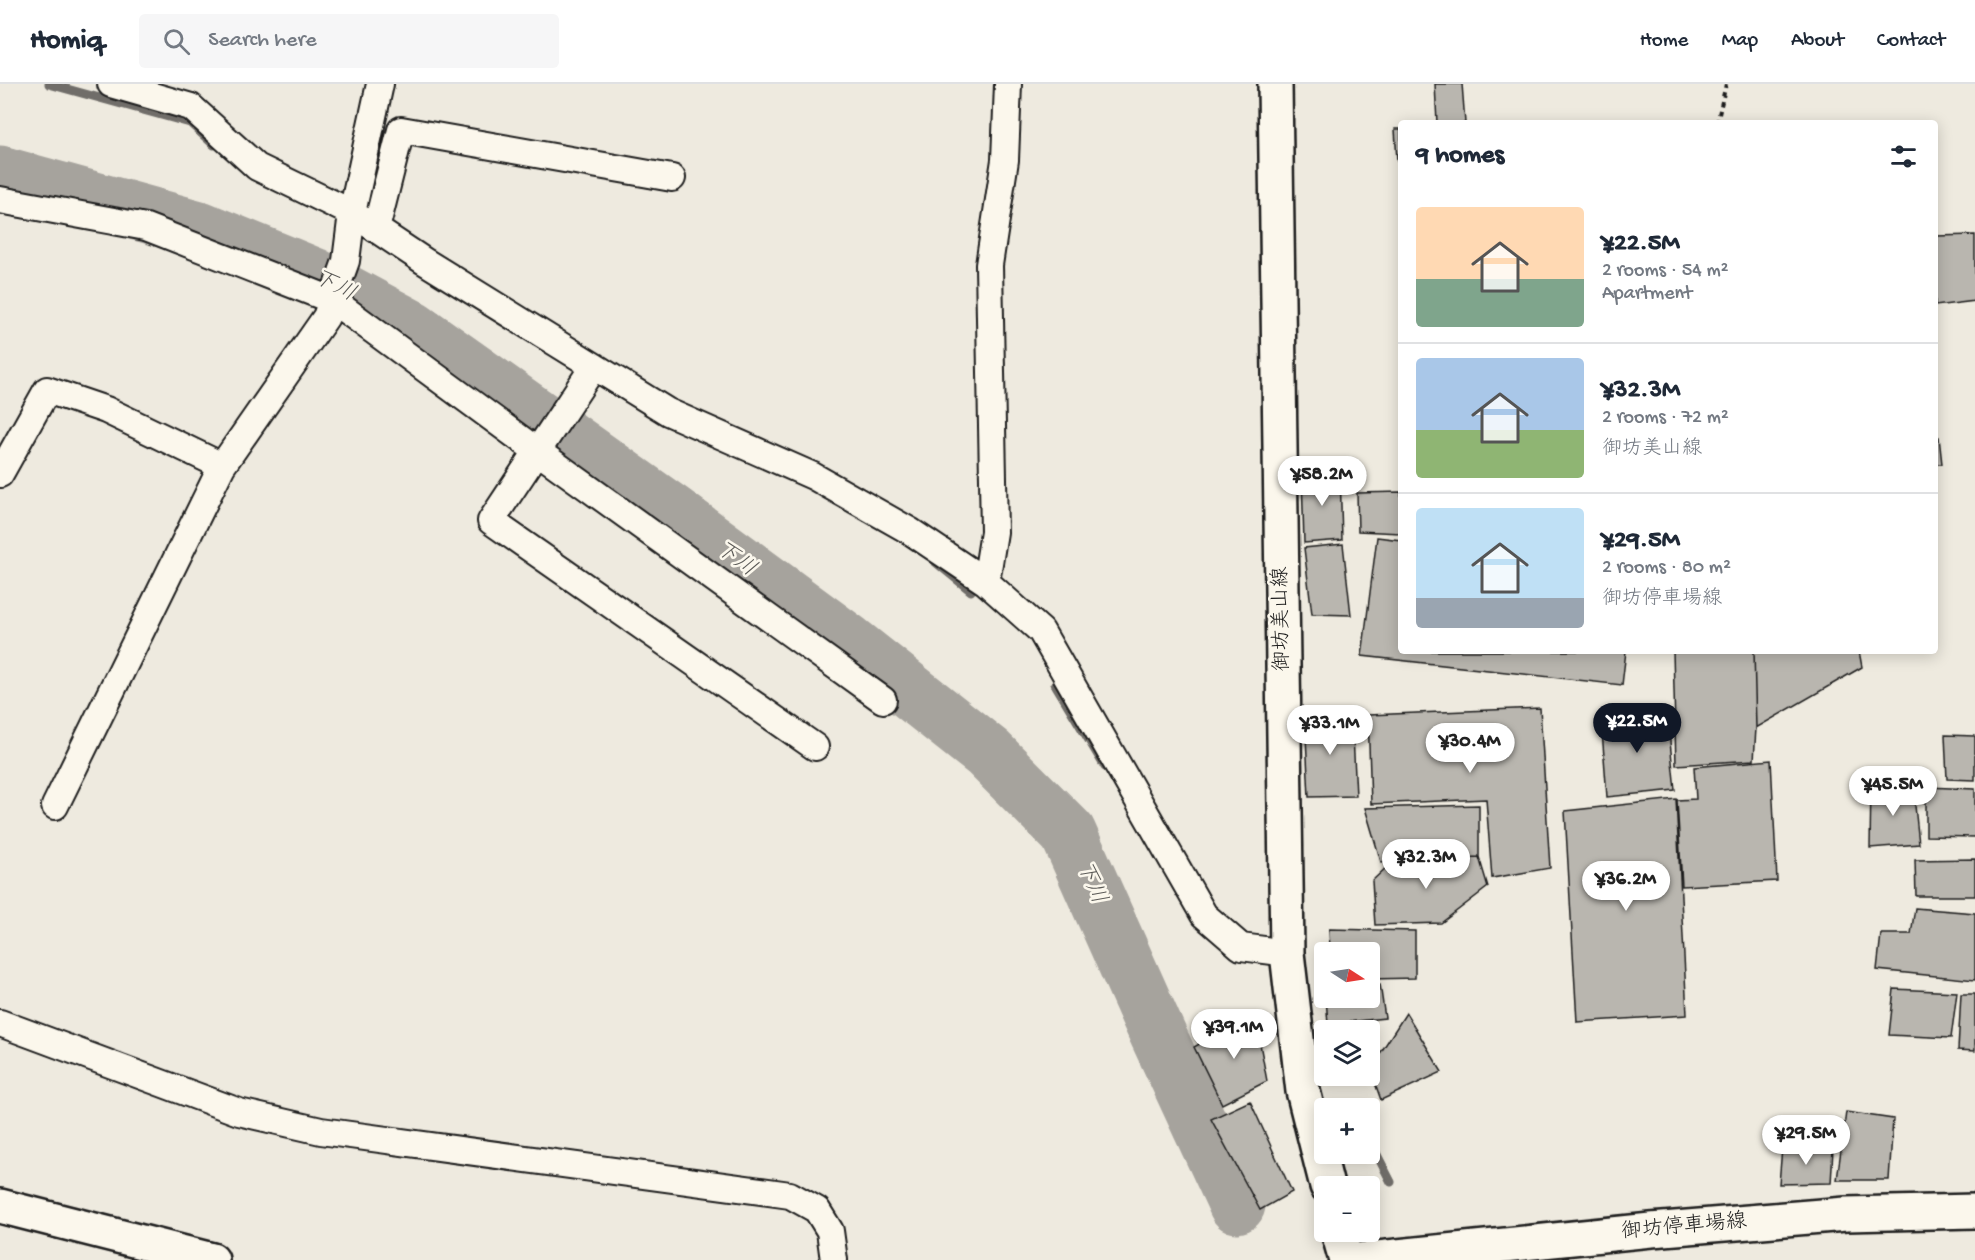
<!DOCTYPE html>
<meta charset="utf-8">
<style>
body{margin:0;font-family:"Gochi Hand","Klee One",sans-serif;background:#f6f6f7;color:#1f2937;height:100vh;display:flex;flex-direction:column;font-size:22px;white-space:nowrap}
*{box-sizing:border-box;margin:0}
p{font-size:20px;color:#747a83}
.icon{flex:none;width:33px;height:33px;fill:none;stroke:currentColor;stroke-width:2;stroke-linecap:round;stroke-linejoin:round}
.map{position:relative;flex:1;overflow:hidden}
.panel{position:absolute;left:1398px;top:36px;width:540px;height:534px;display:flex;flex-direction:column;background:#fff;border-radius:6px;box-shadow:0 3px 15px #0003}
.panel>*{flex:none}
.needle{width:39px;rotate:102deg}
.tools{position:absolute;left:1314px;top:858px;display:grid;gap:12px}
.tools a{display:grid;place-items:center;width:66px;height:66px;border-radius:6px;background:#fff;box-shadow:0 3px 15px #0003;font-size:30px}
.price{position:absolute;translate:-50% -51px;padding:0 14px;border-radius:21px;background:#fff;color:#222;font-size:20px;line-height:39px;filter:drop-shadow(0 2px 3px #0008)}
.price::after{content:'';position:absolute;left:50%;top:36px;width:18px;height:14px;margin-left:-9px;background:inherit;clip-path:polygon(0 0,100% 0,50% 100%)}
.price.active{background:#111827;color:#fff}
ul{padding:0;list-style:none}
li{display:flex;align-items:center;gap:18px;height:150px;padding:0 18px}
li+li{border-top:2px solid #e0e1e3}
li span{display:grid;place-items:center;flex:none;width:168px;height:120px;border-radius:6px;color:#555}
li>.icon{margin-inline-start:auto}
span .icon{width:72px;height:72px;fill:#fffc;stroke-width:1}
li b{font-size:26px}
h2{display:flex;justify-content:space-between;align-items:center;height:72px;padding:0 18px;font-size:26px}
header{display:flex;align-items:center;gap:36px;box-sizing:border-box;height:84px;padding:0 30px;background:#fff;border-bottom:2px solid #e0e1e3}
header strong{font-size:28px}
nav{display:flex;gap:33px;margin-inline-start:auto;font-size:21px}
.search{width:420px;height:54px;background:#f6f6f7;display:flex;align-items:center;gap:15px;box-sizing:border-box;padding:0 21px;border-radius:6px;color:#747a83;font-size:22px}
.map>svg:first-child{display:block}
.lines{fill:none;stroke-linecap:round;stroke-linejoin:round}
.stream{stroke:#6f6d69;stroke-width:9}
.river{stroke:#a6a39d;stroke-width:57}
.building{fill:#b9b6af;stroke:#1c1c1c;stroke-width:1.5}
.minor-casing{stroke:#1c1c1c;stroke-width:30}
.secondary-casing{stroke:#1c1c1c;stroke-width:38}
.primary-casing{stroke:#1c1c1c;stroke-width:38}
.path{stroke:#1c1c1c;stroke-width:4;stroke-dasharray:4.5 4.5;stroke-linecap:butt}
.minor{stroke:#fbf7ec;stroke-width:26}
.secondary{stroke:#fbf7ec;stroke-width:33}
.primary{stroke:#fbf7ec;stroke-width:33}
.labels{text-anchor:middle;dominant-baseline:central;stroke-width:5;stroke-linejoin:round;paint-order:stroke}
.street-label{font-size:21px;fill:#1c1c1c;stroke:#fbf7ec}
.water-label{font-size:22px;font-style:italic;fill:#5a5956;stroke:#fbf7ec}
</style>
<header>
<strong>Homiq</strong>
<div class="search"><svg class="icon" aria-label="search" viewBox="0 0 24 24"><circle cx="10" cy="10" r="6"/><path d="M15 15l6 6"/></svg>Search here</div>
<nav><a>Home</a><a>Map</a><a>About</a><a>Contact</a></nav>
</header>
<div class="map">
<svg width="1975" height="1176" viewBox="0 0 1975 1176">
<rect width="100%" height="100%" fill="#eeeadf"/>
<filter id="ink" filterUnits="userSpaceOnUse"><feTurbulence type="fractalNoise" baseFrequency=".0167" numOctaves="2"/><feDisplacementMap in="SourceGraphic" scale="12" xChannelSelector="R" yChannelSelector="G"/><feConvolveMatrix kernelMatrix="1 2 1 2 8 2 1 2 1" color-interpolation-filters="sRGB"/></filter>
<g filter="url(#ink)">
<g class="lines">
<path class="stream" d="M 49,0 L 190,39 L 214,61
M 933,476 L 971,507
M 1055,600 L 1105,683
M 1370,1057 L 1391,1098"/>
<path class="river" d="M 0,90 L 199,145 L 314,192 L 413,245 L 671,428 L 848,558 L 988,669 L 1068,749 L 1158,951 L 1237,1121"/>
</g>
<path class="building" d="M 1435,0 L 1462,0 L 1465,39 L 1437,39 Z
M 1395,45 L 1401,45 L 1401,77 L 1397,77 Z
M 1975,151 L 1975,217 L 1935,222 L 1935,152 Z
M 1935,353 L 1939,353 L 1942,380 L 1935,380 Z
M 1340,387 L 1342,456 L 1304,459 L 1302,391 Z
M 1401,408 L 1401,449 L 1358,447 L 1357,409 Z
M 1377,453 L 1401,456 L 1401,567 L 1626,567 L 1622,601 L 1362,572 Z
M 1343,460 L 1351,531 L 1312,530 L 1304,464 Z
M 1673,567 L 1754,567 L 1756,644 L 1754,676 L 1676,681 Z
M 1754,567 L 1859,567 L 1862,583 L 1756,644 Z
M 1540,624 L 1550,784 L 1492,794 L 1486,715 L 1371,720 L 1368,631 Z
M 1667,629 L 1675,706 L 1607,713 L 1601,633 Z
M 1352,631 L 1356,712 L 1309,713 L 1305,632 Z
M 1945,651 L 1975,652 L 1975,696 L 1947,695 Z
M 1771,676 L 1777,797 L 1682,802 L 1677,716 L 1696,715 L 1694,683 Z
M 1871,701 L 1913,703 L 1919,760 L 1870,764 Z
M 1926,703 L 1975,705 L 1975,753 L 1926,752 Z
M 1676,715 L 1687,931 L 1577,938 L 1565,727 Z
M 1479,721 L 1479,773 L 1381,778 L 1365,724 Z
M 1479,773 L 1488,803 L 1441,839 L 1375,841 L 1372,797 L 1390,780 Z
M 1975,775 L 1975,812 L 1916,812 L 1915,776 Z
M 1915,824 L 1975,829 L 1975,896 L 1877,886 L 1881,850 L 1911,850 Z
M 1329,845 L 1415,847 L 1415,894 L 1370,895 L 1370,868 L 1330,868 Z
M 1370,900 L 1380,900 L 1385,934 L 1328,940 L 1326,914 L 1370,914 Z
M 1894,905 L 1957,908 L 1951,954 L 1889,951 Z
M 1961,910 L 1975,910 L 1975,967 L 1958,966 Z
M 1406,929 L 1442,988 L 1381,1016 L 1370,985 Z
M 1246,933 L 1258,949 L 1267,997 L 1222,1020 L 1194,963 Z
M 1250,1017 L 1292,1108 L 1260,1126 L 1211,1035 Z
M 1846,1028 L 1893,1035 L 1889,1096 L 1837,1096 Z
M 1782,1064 L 1833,1065 L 1831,1099 L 1779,1100 Z"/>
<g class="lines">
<g class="minor-casing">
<path id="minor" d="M 111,0 L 191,23 L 257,83 L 352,129 L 424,177 L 668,328 L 813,392 L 910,447 L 986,498 L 1041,547 L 1204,831 L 1241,863 L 1287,869
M 0,116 L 146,143 L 332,216 L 537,367 L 883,616
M 376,145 L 401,46 L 672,94
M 594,282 L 491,437 L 815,663
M 0,390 L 47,306 L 106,326 L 222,382
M 986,498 L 994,448 L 989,181 L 1005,76 L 1008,0
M 55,722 L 222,382 L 326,233 L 346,177 L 352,129 L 380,0
M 0,939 L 239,1028 L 321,1047 L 790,1111 L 817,1126 L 830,1147 L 834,1176"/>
</g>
<g class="secondary-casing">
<path id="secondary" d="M 0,1122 L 212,1176
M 1358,1176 L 1651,1146 L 1846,1130 L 1975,1127"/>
</g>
<g class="primary-casing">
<path id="primary" d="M 1275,0 L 1287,869 L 1303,1007 L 1327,1102
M 1338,1148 L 1346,1176"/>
</g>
<path class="path" d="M 1717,39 L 1726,0"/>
<use href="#minor" class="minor"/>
<use href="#secondary" class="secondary"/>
<use href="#primary" class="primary"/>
</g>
</g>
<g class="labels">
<g class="street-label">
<text transform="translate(1283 535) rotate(-91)">御坊美山線</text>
<text transform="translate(1684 1144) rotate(-5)">御坊停車場線</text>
</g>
<g class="water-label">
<text transform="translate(334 203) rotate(27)">下川</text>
<text transform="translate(735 476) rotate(36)">下川</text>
<text transform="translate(1090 799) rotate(66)">下川</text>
</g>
</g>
</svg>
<div class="tools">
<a><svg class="needle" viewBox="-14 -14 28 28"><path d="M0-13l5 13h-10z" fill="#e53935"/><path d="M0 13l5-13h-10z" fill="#747a83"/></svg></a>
<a><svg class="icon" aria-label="layers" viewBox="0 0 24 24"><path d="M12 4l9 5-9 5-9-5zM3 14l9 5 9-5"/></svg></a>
<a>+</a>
<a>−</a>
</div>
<b class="price" style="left:1322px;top:423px">¥58.2M</b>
<b class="price active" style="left:1637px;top:670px">¥22.5M</b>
<b class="price" style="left:1330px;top:672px">¥33.1M</b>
<b class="price" style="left:1470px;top:690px">¥30.4M</b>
<b class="price" style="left:1893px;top:733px">¥45.5M</b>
<b class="price" style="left:1426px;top:806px">¥32.3M</b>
<b class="price" style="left:1626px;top:828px">¥36.2M</b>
<b class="price" style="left:1234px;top:976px">¥39.1M</b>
<b class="price" style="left:1806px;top:1082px">¥29.5M</b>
<section class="panel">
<h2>9 homes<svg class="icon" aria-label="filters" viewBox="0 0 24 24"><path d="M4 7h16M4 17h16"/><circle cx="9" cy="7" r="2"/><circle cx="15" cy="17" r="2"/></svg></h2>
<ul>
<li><span style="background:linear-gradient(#ffd9b3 60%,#7fa58c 0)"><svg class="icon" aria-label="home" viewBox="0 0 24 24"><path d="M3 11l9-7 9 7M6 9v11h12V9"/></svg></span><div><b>¥22.5M</b><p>2 rooms · 54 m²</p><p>Apartment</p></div></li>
<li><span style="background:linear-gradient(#a9c7e8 60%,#8fb573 0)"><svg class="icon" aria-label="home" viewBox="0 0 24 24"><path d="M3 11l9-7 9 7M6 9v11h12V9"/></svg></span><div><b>¥32.3M</b><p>2 rooms · 72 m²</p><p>御坊美山線</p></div></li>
<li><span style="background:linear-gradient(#bfe0f5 75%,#9aa5b1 0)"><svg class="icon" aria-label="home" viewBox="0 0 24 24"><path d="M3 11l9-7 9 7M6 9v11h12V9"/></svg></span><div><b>¥29.5M</b><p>2 rooms · 80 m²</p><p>御坊停車場線</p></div></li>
</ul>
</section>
</div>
